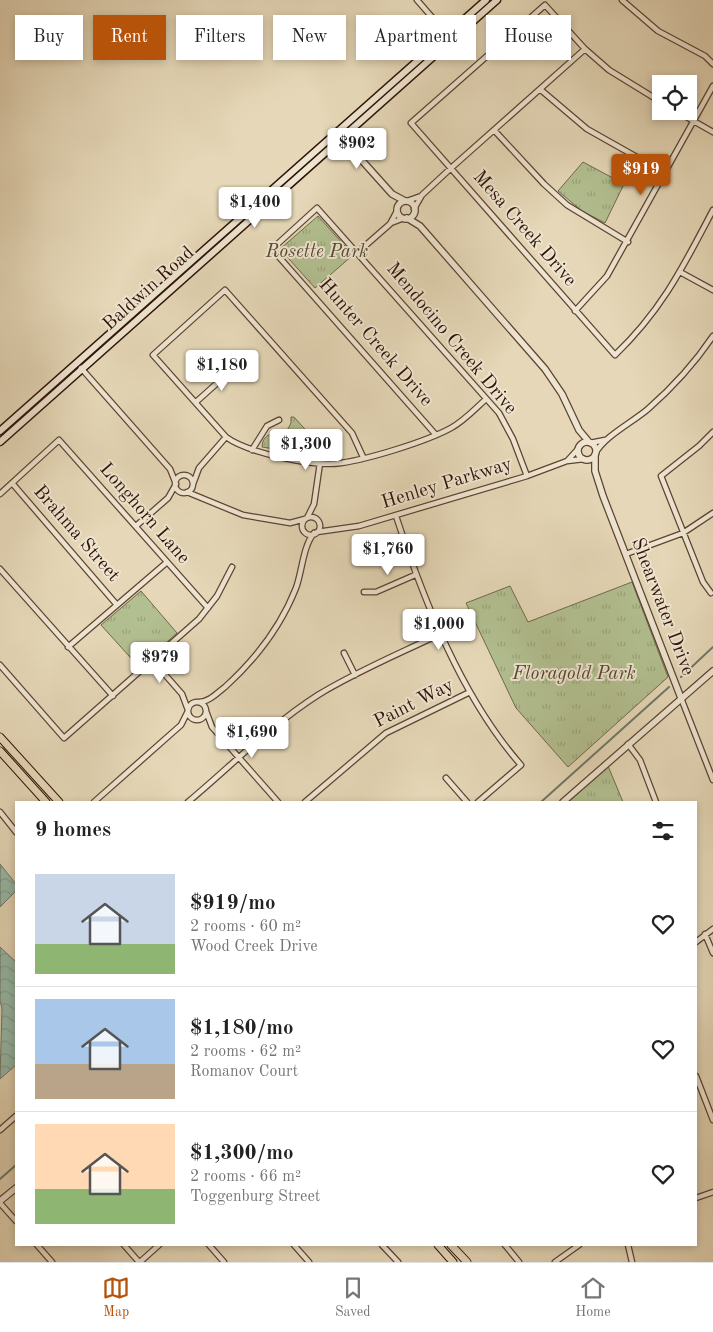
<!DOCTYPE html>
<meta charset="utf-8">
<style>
body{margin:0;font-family:"Old Standard TT",serif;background:#f2f2f2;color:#222;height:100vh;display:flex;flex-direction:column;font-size:19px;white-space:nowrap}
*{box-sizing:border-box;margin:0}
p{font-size:16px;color:#767676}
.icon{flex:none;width:28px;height:28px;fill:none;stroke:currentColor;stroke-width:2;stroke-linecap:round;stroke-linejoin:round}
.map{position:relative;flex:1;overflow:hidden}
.panel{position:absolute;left:15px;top:801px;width:682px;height:445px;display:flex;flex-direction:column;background:#fff;border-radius:0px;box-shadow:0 2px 8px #0003}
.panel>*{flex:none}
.banner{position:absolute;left:15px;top:15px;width:684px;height:45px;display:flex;gap:10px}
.fabs{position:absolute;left:652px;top:75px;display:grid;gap:10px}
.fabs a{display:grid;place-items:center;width:45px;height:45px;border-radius:0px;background:#fff;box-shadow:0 2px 8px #0003;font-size:25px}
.price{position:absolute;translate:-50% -42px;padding:0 11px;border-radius:5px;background:#fff;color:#222;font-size:16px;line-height:32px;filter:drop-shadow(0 1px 2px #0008)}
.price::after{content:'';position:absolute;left:50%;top:30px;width:15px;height:11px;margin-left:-8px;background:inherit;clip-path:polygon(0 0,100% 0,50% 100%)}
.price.current{background:#b45309;color:#fff}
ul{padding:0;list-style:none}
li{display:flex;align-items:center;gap:15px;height:125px;padding:0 20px}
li+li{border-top:1px solid #e0e0e0}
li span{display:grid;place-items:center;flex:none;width:140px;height:100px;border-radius:0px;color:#555}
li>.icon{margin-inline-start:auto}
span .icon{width:60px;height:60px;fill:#fffc;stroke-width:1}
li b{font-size:21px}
h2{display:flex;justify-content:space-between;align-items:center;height:60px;padding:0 20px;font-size:21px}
.tag{padding:0 18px;border-radius:0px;background:#fff;box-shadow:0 2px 8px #0003;font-size:18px;line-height:45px}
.tag.current{background:#b45309;color:#fff}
.dock{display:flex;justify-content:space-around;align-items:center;height:70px;border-top:1px solid #e0e0e0;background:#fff;font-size:14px;color:#767676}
.dock a{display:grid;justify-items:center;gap:2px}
.dock .current{color:#b45309}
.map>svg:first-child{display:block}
.park{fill:url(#park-tufts);stroke:#70684c}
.water{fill:url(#water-waves);stroke:#6d7769}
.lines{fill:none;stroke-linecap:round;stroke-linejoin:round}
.stream{stroke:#6d7769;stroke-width:2}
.minor-casing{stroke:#5c4334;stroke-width:7}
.tertiary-casing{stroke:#5c4334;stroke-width:8}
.secondary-casing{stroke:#2f1208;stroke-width:9}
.primary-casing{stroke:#2f1208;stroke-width:9}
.minor{stroke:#eee5d0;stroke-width:4.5}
.tertiary{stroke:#eee5d0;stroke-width:5.5}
.secondary{stroke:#eee5d0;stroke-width:6}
.primary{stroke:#e5d7b7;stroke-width:7}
.labels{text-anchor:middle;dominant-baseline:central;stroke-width:4;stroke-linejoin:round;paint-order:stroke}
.street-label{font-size:19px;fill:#2f1208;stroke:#eee5d0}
.park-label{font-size:19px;font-style:italic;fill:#564631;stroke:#eee5d0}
</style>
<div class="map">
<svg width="713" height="1262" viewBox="0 0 713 1262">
<defs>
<pattern id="park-tufts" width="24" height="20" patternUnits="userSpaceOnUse" patternTransform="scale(1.25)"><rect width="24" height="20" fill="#b2bf90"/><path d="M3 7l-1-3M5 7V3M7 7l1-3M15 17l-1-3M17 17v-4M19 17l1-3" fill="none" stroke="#99a37b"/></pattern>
<pattern id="water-waves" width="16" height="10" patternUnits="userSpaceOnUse" patternTransform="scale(1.25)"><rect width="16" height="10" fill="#96baaa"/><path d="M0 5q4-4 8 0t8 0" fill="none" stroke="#829f91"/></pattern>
</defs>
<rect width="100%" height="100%" fill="#e5d7b7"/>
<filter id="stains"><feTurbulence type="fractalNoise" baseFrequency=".004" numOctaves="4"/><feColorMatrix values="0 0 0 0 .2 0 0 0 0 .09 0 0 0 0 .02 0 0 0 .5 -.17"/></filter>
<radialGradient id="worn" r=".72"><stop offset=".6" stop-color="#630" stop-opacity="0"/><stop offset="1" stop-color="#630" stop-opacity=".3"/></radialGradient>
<path class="park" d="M 583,162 L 624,184 L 605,223 L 582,211 L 558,191 Z
M 318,216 L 353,255 L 315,288 L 280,249 Z
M 291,417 L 294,417 L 331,458 L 262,447 C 263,430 278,435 288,429 L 291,423 Z
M 632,582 L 668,677 L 568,767 L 516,708 L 466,603 L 510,586 L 528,622 Z
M 141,591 L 177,633 L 139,667 L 101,625 Z
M 608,766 L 623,802 L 567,802 Z"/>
<path class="water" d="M 0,864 L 16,884 L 15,892 L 0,907 Z
M 0,947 L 16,962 L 16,1065 L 0,1079 L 2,1008 L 0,1001 Z"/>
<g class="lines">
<path class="stream" d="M 681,677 L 713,647
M 541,802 L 669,687
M 0,1179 L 16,1165"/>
<g class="minor-casing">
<path id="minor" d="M 417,0 L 452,40
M 622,0 L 658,31 L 705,56 L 713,64
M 541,90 L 587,129 L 665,173
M 661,102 L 609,70 L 585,49 L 545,5 L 411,123 L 615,355 C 662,310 683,267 713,210
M 676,111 L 713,132
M 494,130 L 544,184 L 567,205 L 628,242
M 407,201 L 421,196
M 414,209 L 422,195 L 450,169 L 585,49
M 391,223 L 404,218
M 358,252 L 390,224 L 397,211
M 680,272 L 713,290
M 575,311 L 607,276 L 713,86
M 81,368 L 170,469 L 176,484
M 196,402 L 234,368
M 436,435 L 272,249 L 317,208 L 499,413 L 513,439 L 527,476
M 590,443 L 605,440
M 252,450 L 267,426 L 279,420
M 595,454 C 603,437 633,422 648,409 C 673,387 695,363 713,336
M 363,457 L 352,433 L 225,290 L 153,355 L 226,437 C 248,453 314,467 341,463 C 369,459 425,442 451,428 C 464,421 475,409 486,399
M 568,460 L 578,449
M175 484a9 9 0 1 1 18 0a9 9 0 1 1-18 0Z
M 12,483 L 117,605
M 193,484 L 199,468 L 226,437
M 187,492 L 243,515 L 290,523 L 305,519
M 0,494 L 59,440 L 208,608
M 396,516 C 424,601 462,698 521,765 L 478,802
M302 526a9 9 0 1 1 18 0a9 9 0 1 1-18 0Z
M 307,518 L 314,504 L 320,463
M 136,526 L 168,498 L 176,484
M 317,532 L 359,526 L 527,476 L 567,461 L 584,459
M 626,554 L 683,533 L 713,513
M 0,569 L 113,696
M 364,592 L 376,592 L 415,575
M 711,593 L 703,582 L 661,476 L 699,446 L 713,432
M 68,647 L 166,563
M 344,653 L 355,675
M 153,661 L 182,694 L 188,710
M 0,665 L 64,738 L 199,619 L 217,596 L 232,567
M 681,698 L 713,780
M 199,702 C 209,702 217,693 225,687 C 256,659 281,626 296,588 C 302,572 303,546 314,533
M188 711a9 9 0 1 1 18 0a9 9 0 1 1-18 0Z
M 206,711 L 212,727 L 278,802
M 628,744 L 640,760 L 656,802
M 446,778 L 467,802
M 94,802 L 181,725 L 188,711
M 188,802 C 231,766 271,725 318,695 C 357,671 401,653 442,633
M 305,802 L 386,733 L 470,692
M 0,812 L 16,832
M 705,934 L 713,953
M 696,942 L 713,929
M 696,1076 L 713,1120
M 0,1130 L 16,1116
M 696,1198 L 713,1192
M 0,1203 L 16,1221
M 37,1245 L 52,1262
M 124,1245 L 139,1262
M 209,1245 L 224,1262
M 294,1245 L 309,1262
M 382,1245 L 398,1262
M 505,1245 L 519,1262
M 628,1245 L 632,1262
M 140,1262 L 159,1245
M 555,1262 L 579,1245"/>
</g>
<g class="tertiary-casing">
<path id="tertiary" d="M 340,136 L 392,194 L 405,201
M397 210a9 9 0 1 1 18 0a9 9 0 1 1-18 0Z
M 407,218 L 420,226 L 545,369 L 562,394 L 579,430 L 589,442
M578 451a9 9 0 1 1 18 0a9 9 0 1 1-18 0Z
M 595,455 L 595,471 L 603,496 L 681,698
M 563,802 L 713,671
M 0,1201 L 16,1188"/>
</g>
<g class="secondary-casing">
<path id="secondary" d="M 0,431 L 486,0
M 0,442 L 497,0"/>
</g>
<g class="primary-casing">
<path id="primary" d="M 0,737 L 59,802
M 0,751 L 46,802
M 438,1245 L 453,1262
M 451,1245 L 467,1262"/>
</g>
<use href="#minor" class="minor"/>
<use href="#tertiary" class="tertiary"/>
<use href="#secondary" class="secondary"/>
<use href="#primary" class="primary"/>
</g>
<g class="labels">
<g class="street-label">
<text transform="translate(524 229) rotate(49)">Mesa Creek Drive</text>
<text transform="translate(149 289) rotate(-42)">Baldwin Road</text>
<text transform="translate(451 339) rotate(50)">Mendocino Creek Drive</text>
<text transform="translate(375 343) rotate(49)">Hunter Creek Drive</text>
<text transform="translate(447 484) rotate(-17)">Henley Parkway</text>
<text transform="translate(144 514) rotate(49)">Longhorn Lane</text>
<text transform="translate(76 534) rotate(49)">Brahma Street</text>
<text transform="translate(662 607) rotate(69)">Shearwater Drive</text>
<text transform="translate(414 704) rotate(-27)">Paint Way</text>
</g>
<g class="park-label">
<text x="317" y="252">Rosette Park</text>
<text x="574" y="674">Floragold Park</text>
</g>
</g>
<rect width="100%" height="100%" filter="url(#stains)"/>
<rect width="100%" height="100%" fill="url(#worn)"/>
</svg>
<div class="fabs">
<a><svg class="icon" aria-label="locate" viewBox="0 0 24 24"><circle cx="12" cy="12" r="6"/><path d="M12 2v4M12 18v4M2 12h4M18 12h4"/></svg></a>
</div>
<b class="price" style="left:357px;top:170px">$902</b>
<b class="price current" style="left:641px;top:196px">$919</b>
<b class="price" style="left:255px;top:229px">$1,400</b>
<b class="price" style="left:222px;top:392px">$1,180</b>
<b class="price" style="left:306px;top:471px">$1,300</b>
<b class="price" style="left:388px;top:576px">$1,760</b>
<b class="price" style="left:439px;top:651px">$1,000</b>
<b class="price" style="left:160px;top:684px">$979</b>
<b class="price" style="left:252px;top:759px">$1,690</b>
<div class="banner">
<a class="tag">Buy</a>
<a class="tag current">Rent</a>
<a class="tag">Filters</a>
<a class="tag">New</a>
<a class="tag">Apartment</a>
<a class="tag">House</a>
</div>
<section class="panel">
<h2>9 homes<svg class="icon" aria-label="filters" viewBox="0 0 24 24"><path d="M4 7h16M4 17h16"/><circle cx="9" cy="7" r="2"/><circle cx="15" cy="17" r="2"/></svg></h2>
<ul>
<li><span style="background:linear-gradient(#c9d6e8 70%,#8fb573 0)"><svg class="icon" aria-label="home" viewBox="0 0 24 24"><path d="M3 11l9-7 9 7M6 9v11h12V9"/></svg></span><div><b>$919/mo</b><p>2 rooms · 60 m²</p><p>Wood Creek Drive</p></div><svg class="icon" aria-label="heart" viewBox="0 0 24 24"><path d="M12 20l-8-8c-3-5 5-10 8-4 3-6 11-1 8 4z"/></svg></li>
<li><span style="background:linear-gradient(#a9c7e8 65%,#b9a48a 0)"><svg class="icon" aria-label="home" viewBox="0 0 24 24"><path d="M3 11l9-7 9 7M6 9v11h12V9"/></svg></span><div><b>$1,180/mo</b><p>2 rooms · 62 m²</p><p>Romanov Court</p></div><svg class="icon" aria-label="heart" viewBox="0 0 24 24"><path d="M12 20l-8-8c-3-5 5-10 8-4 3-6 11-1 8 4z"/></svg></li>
<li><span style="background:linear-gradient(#ffd9b3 65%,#8fb573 0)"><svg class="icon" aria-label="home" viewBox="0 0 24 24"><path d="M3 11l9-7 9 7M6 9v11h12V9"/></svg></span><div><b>$1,300/mo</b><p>2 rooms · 66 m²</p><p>Toggenburg Street</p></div><svg class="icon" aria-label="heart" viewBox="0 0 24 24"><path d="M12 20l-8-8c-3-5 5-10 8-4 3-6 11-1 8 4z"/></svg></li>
</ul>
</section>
</div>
<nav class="dock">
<a class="current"><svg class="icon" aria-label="map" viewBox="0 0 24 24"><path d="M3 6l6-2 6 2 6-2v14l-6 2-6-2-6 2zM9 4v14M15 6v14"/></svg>Map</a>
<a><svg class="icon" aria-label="saved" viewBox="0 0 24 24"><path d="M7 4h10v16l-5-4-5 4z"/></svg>Saved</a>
<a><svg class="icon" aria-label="home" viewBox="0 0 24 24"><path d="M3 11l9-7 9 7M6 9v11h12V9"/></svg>Home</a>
</nav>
